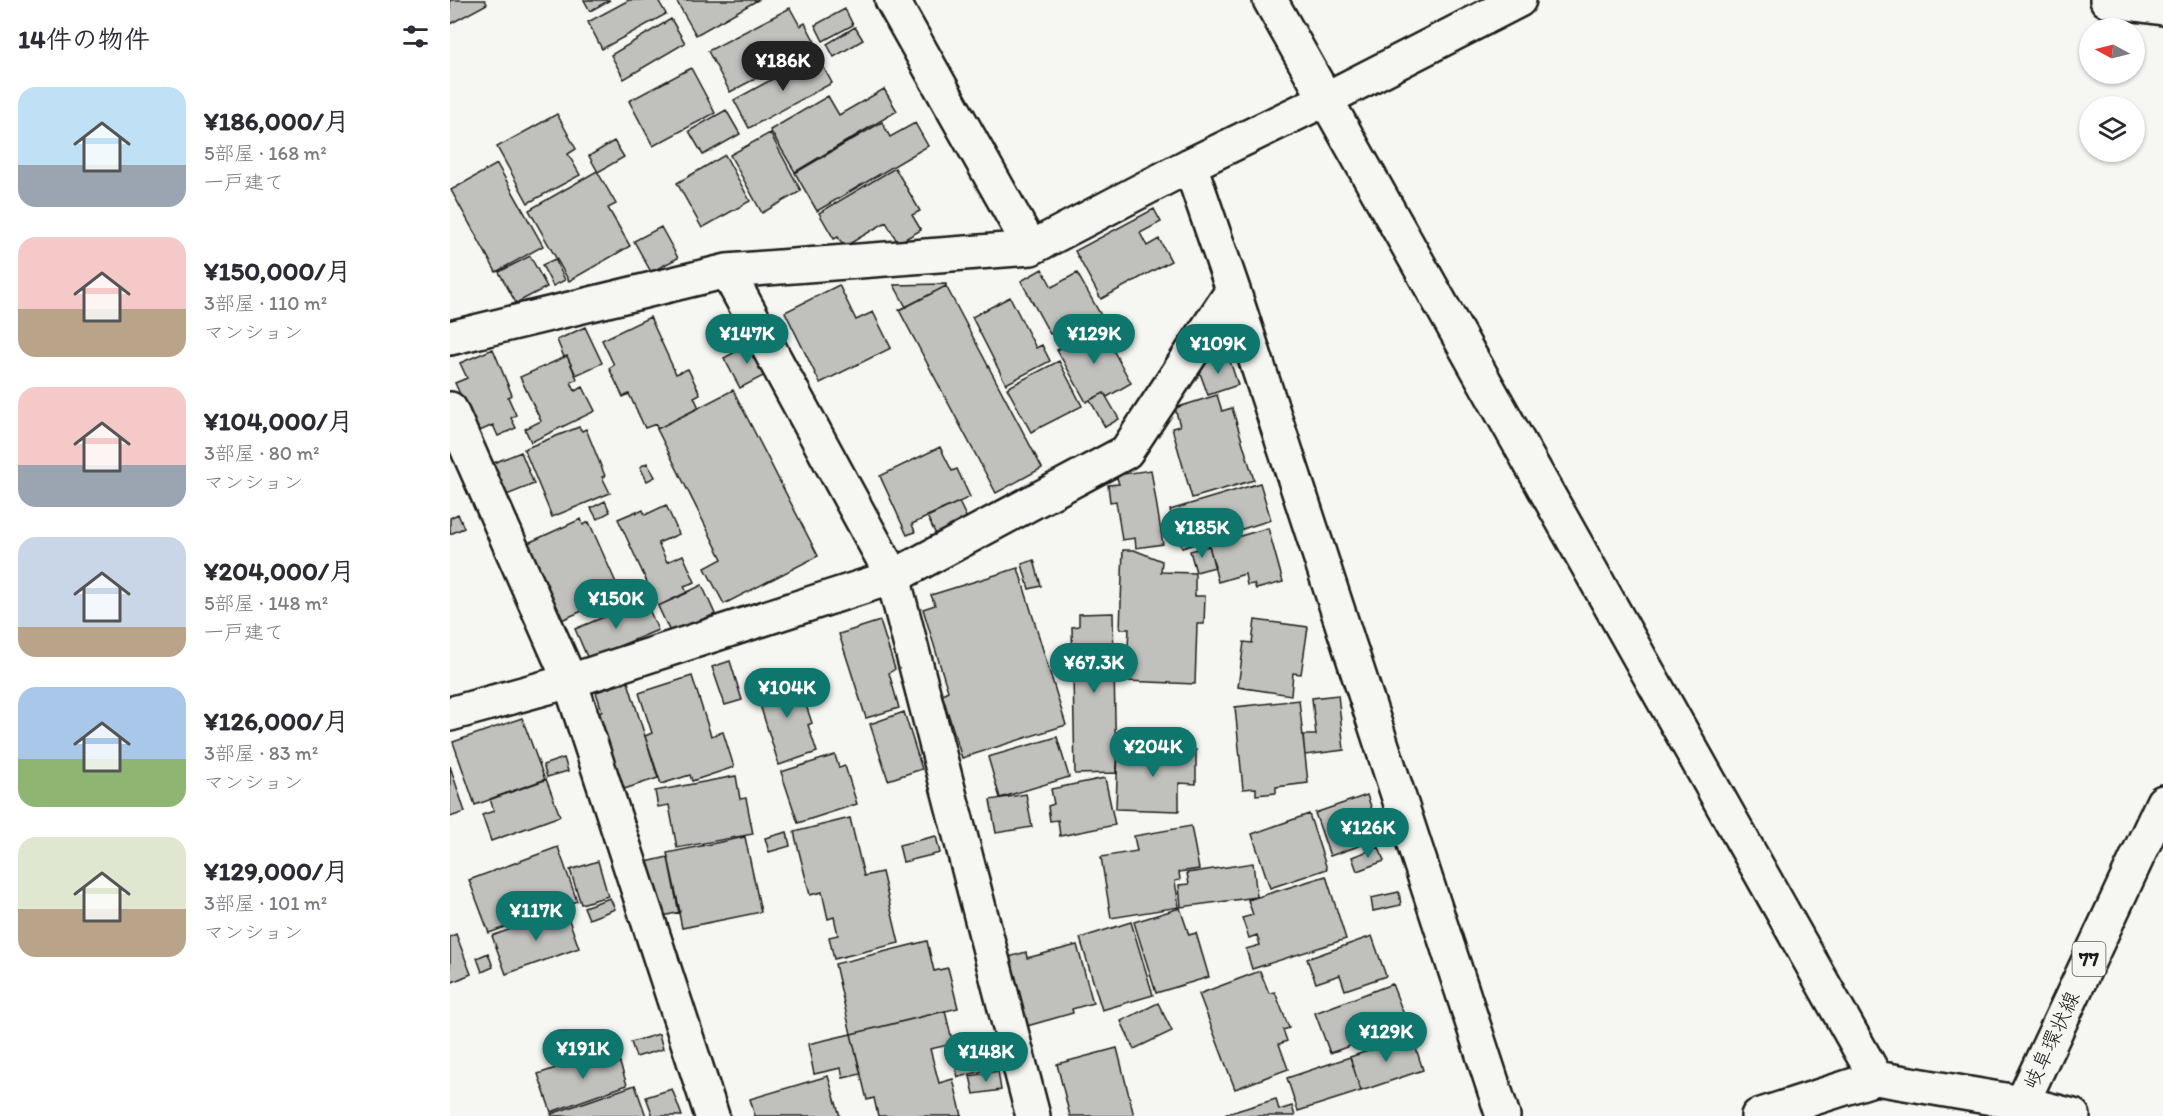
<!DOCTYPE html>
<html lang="ja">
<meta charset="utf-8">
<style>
body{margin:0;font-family:Itim,"Klee One",sans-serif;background:#f7f7f7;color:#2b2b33;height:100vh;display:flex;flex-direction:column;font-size:22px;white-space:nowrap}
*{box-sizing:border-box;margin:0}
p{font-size:20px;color:#7c7c81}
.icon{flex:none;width:33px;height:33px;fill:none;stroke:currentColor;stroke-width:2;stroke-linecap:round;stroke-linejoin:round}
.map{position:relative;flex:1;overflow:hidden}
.details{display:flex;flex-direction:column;background:#fff;width:450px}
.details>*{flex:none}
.needle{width:39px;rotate:277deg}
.buttons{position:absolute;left:1629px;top:18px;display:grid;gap:12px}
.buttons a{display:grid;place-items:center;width:66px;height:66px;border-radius:50%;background:#fff;box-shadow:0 2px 4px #0004;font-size:30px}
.price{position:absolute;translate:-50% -51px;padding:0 14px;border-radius:21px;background:#0f766e;color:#fff;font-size:20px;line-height:39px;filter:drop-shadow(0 2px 3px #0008)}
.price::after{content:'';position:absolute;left:50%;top:36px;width:18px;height:14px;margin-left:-9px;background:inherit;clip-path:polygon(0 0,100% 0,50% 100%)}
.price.active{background:#222;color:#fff}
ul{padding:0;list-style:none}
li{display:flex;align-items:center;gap:18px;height:150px;padding:0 18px}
li span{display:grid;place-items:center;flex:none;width:168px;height:120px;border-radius:18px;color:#555}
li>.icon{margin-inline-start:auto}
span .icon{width:72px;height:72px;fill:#fffc;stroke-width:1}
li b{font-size:26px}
h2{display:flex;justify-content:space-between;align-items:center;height:72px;padding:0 18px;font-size:26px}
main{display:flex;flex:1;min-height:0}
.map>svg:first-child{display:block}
.building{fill:#c0c0bd;stroke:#1c1c1c;stroke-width:1.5}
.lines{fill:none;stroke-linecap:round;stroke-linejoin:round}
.street-casing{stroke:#1c1c1c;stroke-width:38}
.primary-casing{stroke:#1c1c1c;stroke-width:38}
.street{stroke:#f6f6f2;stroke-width:33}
.primary{stroke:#f6f6f2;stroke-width:33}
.labels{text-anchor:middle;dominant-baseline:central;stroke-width:5;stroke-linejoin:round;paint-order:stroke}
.shield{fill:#f6f6f2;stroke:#5d5d5c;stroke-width:1.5}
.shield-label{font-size:20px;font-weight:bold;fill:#1c1c1c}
.street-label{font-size:21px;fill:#1c1c1c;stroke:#f6f6f2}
</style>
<main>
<section class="details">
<h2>14件の物件<svg class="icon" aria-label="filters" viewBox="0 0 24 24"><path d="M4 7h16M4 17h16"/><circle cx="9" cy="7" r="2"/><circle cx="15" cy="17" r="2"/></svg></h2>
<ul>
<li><span style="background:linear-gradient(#bfe0f5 65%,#9aa5b1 0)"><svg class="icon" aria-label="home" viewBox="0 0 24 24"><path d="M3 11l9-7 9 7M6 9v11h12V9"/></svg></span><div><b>¥186,000/月</b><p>5部屋 · 168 m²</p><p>一戸建て</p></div></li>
<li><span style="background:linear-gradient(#f6c9c9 60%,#b9a48a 0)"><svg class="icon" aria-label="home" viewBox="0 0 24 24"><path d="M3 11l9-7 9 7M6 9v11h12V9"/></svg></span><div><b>¥150,000/月</b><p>3部屋 · 110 m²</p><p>マンション</p></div></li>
<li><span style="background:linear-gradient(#f6c9c9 65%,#9aa5b1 0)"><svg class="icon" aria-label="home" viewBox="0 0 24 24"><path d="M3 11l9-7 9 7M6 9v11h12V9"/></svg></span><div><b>¥104,000/月</b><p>3部屋 · 80 m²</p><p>マンション</p></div></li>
<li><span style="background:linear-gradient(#c9d6e8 75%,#b9a48a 0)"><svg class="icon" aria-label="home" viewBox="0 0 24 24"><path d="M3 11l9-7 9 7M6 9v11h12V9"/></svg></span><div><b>¥204,000/月</b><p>5部屋 · 148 m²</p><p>一戸建て</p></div></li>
<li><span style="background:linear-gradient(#a9c7e8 60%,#8fb573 0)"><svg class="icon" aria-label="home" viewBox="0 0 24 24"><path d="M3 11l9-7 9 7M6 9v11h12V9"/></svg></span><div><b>¥126,000/月</b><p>3部屋 · 83 m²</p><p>マンション</p></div></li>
<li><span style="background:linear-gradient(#dfe7d0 60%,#b9a48a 0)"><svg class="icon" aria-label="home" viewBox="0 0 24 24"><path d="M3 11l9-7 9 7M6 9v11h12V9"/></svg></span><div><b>¥129,000/月</b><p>3部屋 · 101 m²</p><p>マンション</p></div></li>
</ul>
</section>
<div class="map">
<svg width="1713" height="1116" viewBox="0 0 1713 1116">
<rect width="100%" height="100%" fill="#f6f6f2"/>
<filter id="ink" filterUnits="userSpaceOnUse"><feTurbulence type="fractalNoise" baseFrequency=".0167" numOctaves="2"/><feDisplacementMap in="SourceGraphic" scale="12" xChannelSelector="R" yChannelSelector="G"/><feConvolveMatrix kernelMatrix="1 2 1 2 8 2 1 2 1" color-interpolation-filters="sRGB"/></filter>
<g filter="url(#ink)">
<path class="building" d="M 0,0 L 35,0 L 37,4 L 0,24 Z
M 134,0 L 160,0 L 140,11 Z
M 179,0 L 208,0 L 216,14 L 152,49 L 138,22 Z
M 226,0 L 308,0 L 246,35 Z
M 340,8 L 350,26 L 355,23 L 367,46 L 280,92 L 258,51 Z
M 395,9 L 403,25 L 373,41 L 365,25 Z
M 221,19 L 235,43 L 174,79 L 161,55 Z
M 405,27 L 413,40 L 384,57 L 377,44 Z
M 367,55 L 382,83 L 299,128 L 284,100 Z
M 241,68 L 265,113 L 203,146 L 179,101 Z
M 434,89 L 447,111 L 345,172 L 320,130 L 378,96 L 389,115 Z
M 276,110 L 290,134 L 253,155 L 239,131 Z
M 107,114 L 126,149 L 118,154 L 130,175 L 78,203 L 47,147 Z
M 432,122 L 440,137 L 465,123 L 478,146 L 367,211 L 345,173 Z
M 320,133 L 351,191 L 312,213 L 280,155 Z
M 164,141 L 174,157 L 148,172 L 139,156 Z
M 275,155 L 300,201 L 252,228 L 227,183 Z
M 47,164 L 93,246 L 46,272 L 1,190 Z
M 445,168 L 470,211 L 462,215 L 471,230 L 448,243 L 436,222 L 394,247 L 388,237 L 384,239 L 369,213 Z
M 147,171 L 166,204 L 158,208 L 180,246 L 119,281 L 79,210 Z
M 704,209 L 711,222 L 690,233 L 697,246 L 709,239 L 721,261 L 651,299 L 625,251 Z
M 211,227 L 228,258 L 201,272 L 184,241 Z
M 80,256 L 97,287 L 66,303 L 49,272 Z
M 105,259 L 115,280 L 103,286 L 92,265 Z
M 592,269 L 602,287 L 627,273 L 653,319 L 610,342 L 604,332 L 600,334 L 571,281 Z
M 496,284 L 496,286 L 456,307 L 444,285 Z
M 389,285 L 406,320 L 423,312 L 441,348 L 370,383 L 335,312 Z
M 496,286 L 592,468 L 546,493 L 449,310 Z
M 560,297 L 586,348 L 592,345 L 600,361 L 556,384 L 522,317 Z
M 200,317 L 226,374 L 238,369 L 250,394 L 244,397 L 249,408 L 207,429 L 206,424 L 195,428 L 179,394 L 173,397 L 159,368 L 164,365 L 152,340 Z
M 650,326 L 681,383 L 657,397 L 654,393 L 636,402 L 607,350 Z
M 135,327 L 152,363 L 126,375 L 117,356 L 114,357 L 107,340 Z
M 303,342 L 319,373 L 290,388 L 274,358 Z
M 43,349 L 62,395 L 58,397 L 66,415 L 61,418 L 66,428 L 48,436 L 43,425 L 21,435 L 5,396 L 10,394 L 5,383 L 17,378 L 10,363 Z
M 778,355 L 788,385 L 758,395 L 747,365 Z
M 117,356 L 127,379 L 121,382 L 125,391 L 133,387 L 145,411 L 81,442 L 75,429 L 91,421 L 70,377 Z
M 609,361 L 632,406 L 581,432 L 557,388 Z
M 283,390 L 368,556 L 274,604 L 255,568 L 272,559 L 207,429 Z
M 654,393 L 669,419 L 655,427 L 640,400 Z
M 767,395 L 772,411 L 782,408 L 804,480 L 742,498 L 722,428 L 730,426 L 725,408 Z
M 129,427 L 132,431 L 136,429 L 155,476 L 152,477 L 160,493 L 102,517 L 74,449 Z
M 490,447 L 502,471 L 507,469 L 520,497 L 462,524 L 465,532 L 457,535 L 430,476 Z
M 71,452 L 84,484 L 49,498 L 36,466 Z
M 197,463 L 205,477 L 197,481 L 190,467 Z
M 701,470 L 713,544 L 686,548 L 685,538 L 672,540 L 666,501 L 660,502 L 658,485 L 669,484 L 666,475 Z
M 810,483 L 821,520 L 732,548 L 720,510 Z
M 155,501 L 160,512 L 147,519 L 141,508 Z
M 509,502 L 523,531 L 492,547 L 477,516 Z
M 216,505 L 229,534 L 208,543 L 217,562 L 233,555 L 245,582 L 234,586 L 237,593 L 208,606 L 168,519 L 187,511 L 187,513 L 193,510 L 195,515 Z
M 8,514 L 14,528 L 0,534 L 0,518 Z
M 131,519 L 133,525 L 139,522 L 171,594 L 107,622 L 77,554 L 82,552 L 78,543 Z
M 818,528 L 833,582 L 806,589 L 804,584 L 797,585 L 795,574 L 768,582 L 759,545 Z
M 759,546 L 765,567 L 746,572 L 740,551 Z
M 673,550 L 684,550 L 712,561 L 711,572 L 745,573 L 745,596 L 755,596 L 754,624 L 747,624 L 745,684 L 676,681 L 679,629 L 670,629 Z
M 584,560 L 591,586 L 579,589 L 572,564 Z
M 568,568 L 616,725 L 512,758 L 492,694 L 498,691 L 473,609 L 485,605 L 481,595 Z
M 252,585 L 265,614 L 221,634 L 208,606 Z
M 195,600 L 208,630 L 138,659 L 125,629 Z
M 663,613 L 666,773 L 625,774 L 622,627 L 629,626 L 629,614 Z
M 805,620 L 858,627 L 851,674 L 843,673 L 841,695 L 788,687 L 794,642 L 802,643 Z
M 430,621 L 445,669 L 439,673 L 449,708 L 416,718 L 389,634 Z
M 280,661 L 292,700 L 275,705 L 262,667 Z
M 346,675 L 362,723 L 358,725 L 367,752 L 329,765 L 305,689 Z
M 242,676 L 261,736 L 273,732 L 284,767 L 242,781 L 240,775 L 211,784 L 195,736 L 202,733 L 189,693 Z
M 178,682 L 208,778 L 168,791 L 142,714 L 152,711 L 146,692 Z
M 888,695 L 894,750 L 855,755 L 853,735 L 866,735 L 862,698 Z
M 849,700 L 858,783 L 826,787 L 826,793 L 806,795 L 806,788 L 793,789 L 785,707 Z
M 454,712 L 472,769 L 438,780 L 420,724 Z
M 72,718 L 95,780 L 25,805 L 3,742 Z
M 607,737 L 619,777 L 550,798 L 538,757 Z
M 668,748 L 746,750 L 746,784 L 729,783 L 729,811 L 666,809 Z
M 385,755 L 389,768 L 395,766 L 407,804 L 348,823 L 331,772 Z
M 114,758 L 118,771 L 97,777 L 93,765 Z
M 0,766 L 15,812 L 0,817 Z
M 286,776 L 290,799 L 296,798 L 303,834 L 227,848 L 219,805 L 208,807 L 205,791 Z
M 655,778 L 665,825 L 610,836 L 608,820 L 600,821 L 598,806 L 604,804 L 601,789 Z
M 96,779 L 110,816 L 41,841 L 32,815 L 44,811 L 40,799 Z
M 576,794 L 582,827 L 546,833 L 540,800 Z
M 917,795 L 932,838 L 880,856 L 865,813 Z
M 859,814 L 877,869 L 820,888 L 802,834 Z
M 400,818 L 414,876 L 432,872 L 449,943 L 384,959 L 379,937 L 388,935 L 384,917 L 378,919 L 372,892 L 360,895 L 344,832 Z
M 741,826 L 749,869 L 729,872 L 730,880 L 725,881 L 729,907 L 661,918 L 651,857 L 687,851 L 684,836 Z
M 337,832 L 340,846 L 319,852 L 315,838 Z
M 486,836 L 490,853 L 453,862 L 449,845 Z
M 295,837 L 311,912 L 232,928 L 217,853 Z
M 108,847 L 127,901 L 39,933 L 19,880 Z
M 929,847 L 934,861 L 907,871 L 902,857 Z
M 218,857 L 230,912 L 209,917 L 196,862 Z
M 148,861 L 158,896 L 131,904 L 120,870 Z
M 803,863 L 807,897 L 731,907 L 729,885 L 739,884 L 737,873 Z
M 876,876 L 896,939 L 802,969 L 796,949 L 810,945 L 807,935 L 799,938 L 792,918 L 803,915 L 798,900 Z
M 949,892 L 951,905 L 923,911 L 921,898 Z
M 160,898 L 165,909 L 139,919 L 134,907 Z
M 730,908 L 739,935 L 746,933 L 759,977 L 706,993 L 684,922 Z
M 115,909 L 129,948 L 56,974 L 42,936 Z
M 681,922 L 703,995 L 652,1010 L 630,938 Z
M 6,934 L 21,974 L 0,983 L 0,937 Z
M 922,936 L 936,976 L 895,990 L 890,975 L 866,983 L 857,959 Z
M 477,941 L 484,971 L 498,968 L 508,1008 L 401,1034 L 385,964 Z
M 627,945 L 643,1003 L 622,1009 L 623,1013 L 577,1026 L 559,957 L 576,952 L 577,958 Z
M 38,953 L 43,967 L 32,972 L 27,958 Z
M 810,971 L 819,993 L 825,992 L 839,1028 L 833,1030 L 837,1041 L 829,1044 L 838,1069 L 785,1089 L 749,994 Z
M 942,984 L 958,1025 L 880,1053 L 865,1013 Z
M 708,1003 L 722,1031 L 684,1049 L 671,1021 Z
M 495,1011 L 503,1044 L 480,1049 L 489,1083 L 503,1079 L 512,1116 L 428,1116 L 424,1098 L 417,1100 L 401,1034 Z
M 209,1034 L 213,1049 L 186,1057 L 181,1042 Z
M 401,1034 L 411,1074 L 393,1078 L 391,1068 L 364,1074 L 358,1044 Z
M 962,1036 L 973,1070 L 911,1091 L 900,1057 Z
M 165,1048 L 177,1085 L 101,1112 L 88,1074 Z
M 667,1048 L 684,1116 L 620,1116 L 607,1064 Z
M 547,1053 L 550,1067 L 508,1077 L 506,1069 L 520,1066 L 519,1059 Z
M 900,1057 L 911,1091 L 848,1111 L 837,1078 Z
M 548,1071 L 551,1090 L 524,1094 L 520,1076 Z
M 378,1076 L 390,1116 L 305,1116 L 300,1099 Z
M 185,1085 L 196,1116 L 102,1116 L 101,1114 Z
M 222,1089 L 232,1116 L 203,1116 L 196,1097 Z
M 826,1099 L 829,1110 L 842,1106 L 845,1116 L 770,1116 Z"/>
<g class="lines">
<g class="street-casing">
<path id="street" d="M 442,0 L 581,248
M 820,0 L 1426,1078
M 1657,0 L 1713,8
M 740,165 L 783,290 L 1053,1116
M 277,271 L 443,577 L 583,1116
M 0,338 L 277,271 L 581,248 L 740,165 L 876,99 L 1069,0
M 0,409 L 120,681 L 262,1116
M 0,714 L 120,681 L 443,577 L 676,452 L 783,290
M 1308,1116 L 1426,1078 L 1572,1103 L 1623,1116"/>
</g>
<g class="primary-casing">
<path id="primary" d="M 1566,1116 L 1713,802"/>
</g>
<use href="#street" class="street"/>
<use href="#primary" class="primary"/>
</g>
</g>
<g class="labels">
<rect class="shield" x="1622.5" y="942" width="33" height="34" rx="4.5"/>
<g class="shield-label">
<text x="1639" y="959">77</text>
</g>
<g class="street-label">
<text transform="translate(1601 1040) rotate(-65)">岐阜環状線</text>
</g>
</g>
</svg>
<div class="buttons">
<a><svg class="needle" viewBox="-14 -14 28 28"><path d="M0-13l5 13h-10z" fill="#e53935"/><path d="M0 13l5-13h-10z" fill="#7c7c81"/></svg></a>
<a><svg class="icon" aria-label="layers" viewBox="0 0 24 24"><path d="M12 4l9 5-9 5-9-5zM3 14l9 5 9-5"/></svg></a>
</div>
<b class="price active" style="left:333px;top:92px">¥186K</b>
<b class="price" style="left:297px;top:365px">¥147K</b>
<b class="price" style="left:644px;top:365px">¥129K</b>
<b class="price" style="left:768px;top:375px">¥109K</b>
<b class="price" style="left:752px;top:559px">¥185K</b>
<b class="price" style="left:166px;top:630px">¥150K</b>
<b class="price" style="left:644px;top:694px">¥67.3K</b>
<b class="price" style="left:337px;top:719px">¥104K</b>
<b class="price" style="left:703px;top:778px">¥204K</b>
<b class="price" style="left:918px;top:859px">¥126K</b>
<b class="price" style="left:86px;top:942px">¥117K</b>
<b class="price" style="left:936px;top:1063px">¥129K</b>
<b class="price" style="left:133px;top:1080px">¥191K</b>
<b class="price" style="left:536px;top:1083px">¥148K</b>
</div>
</main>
